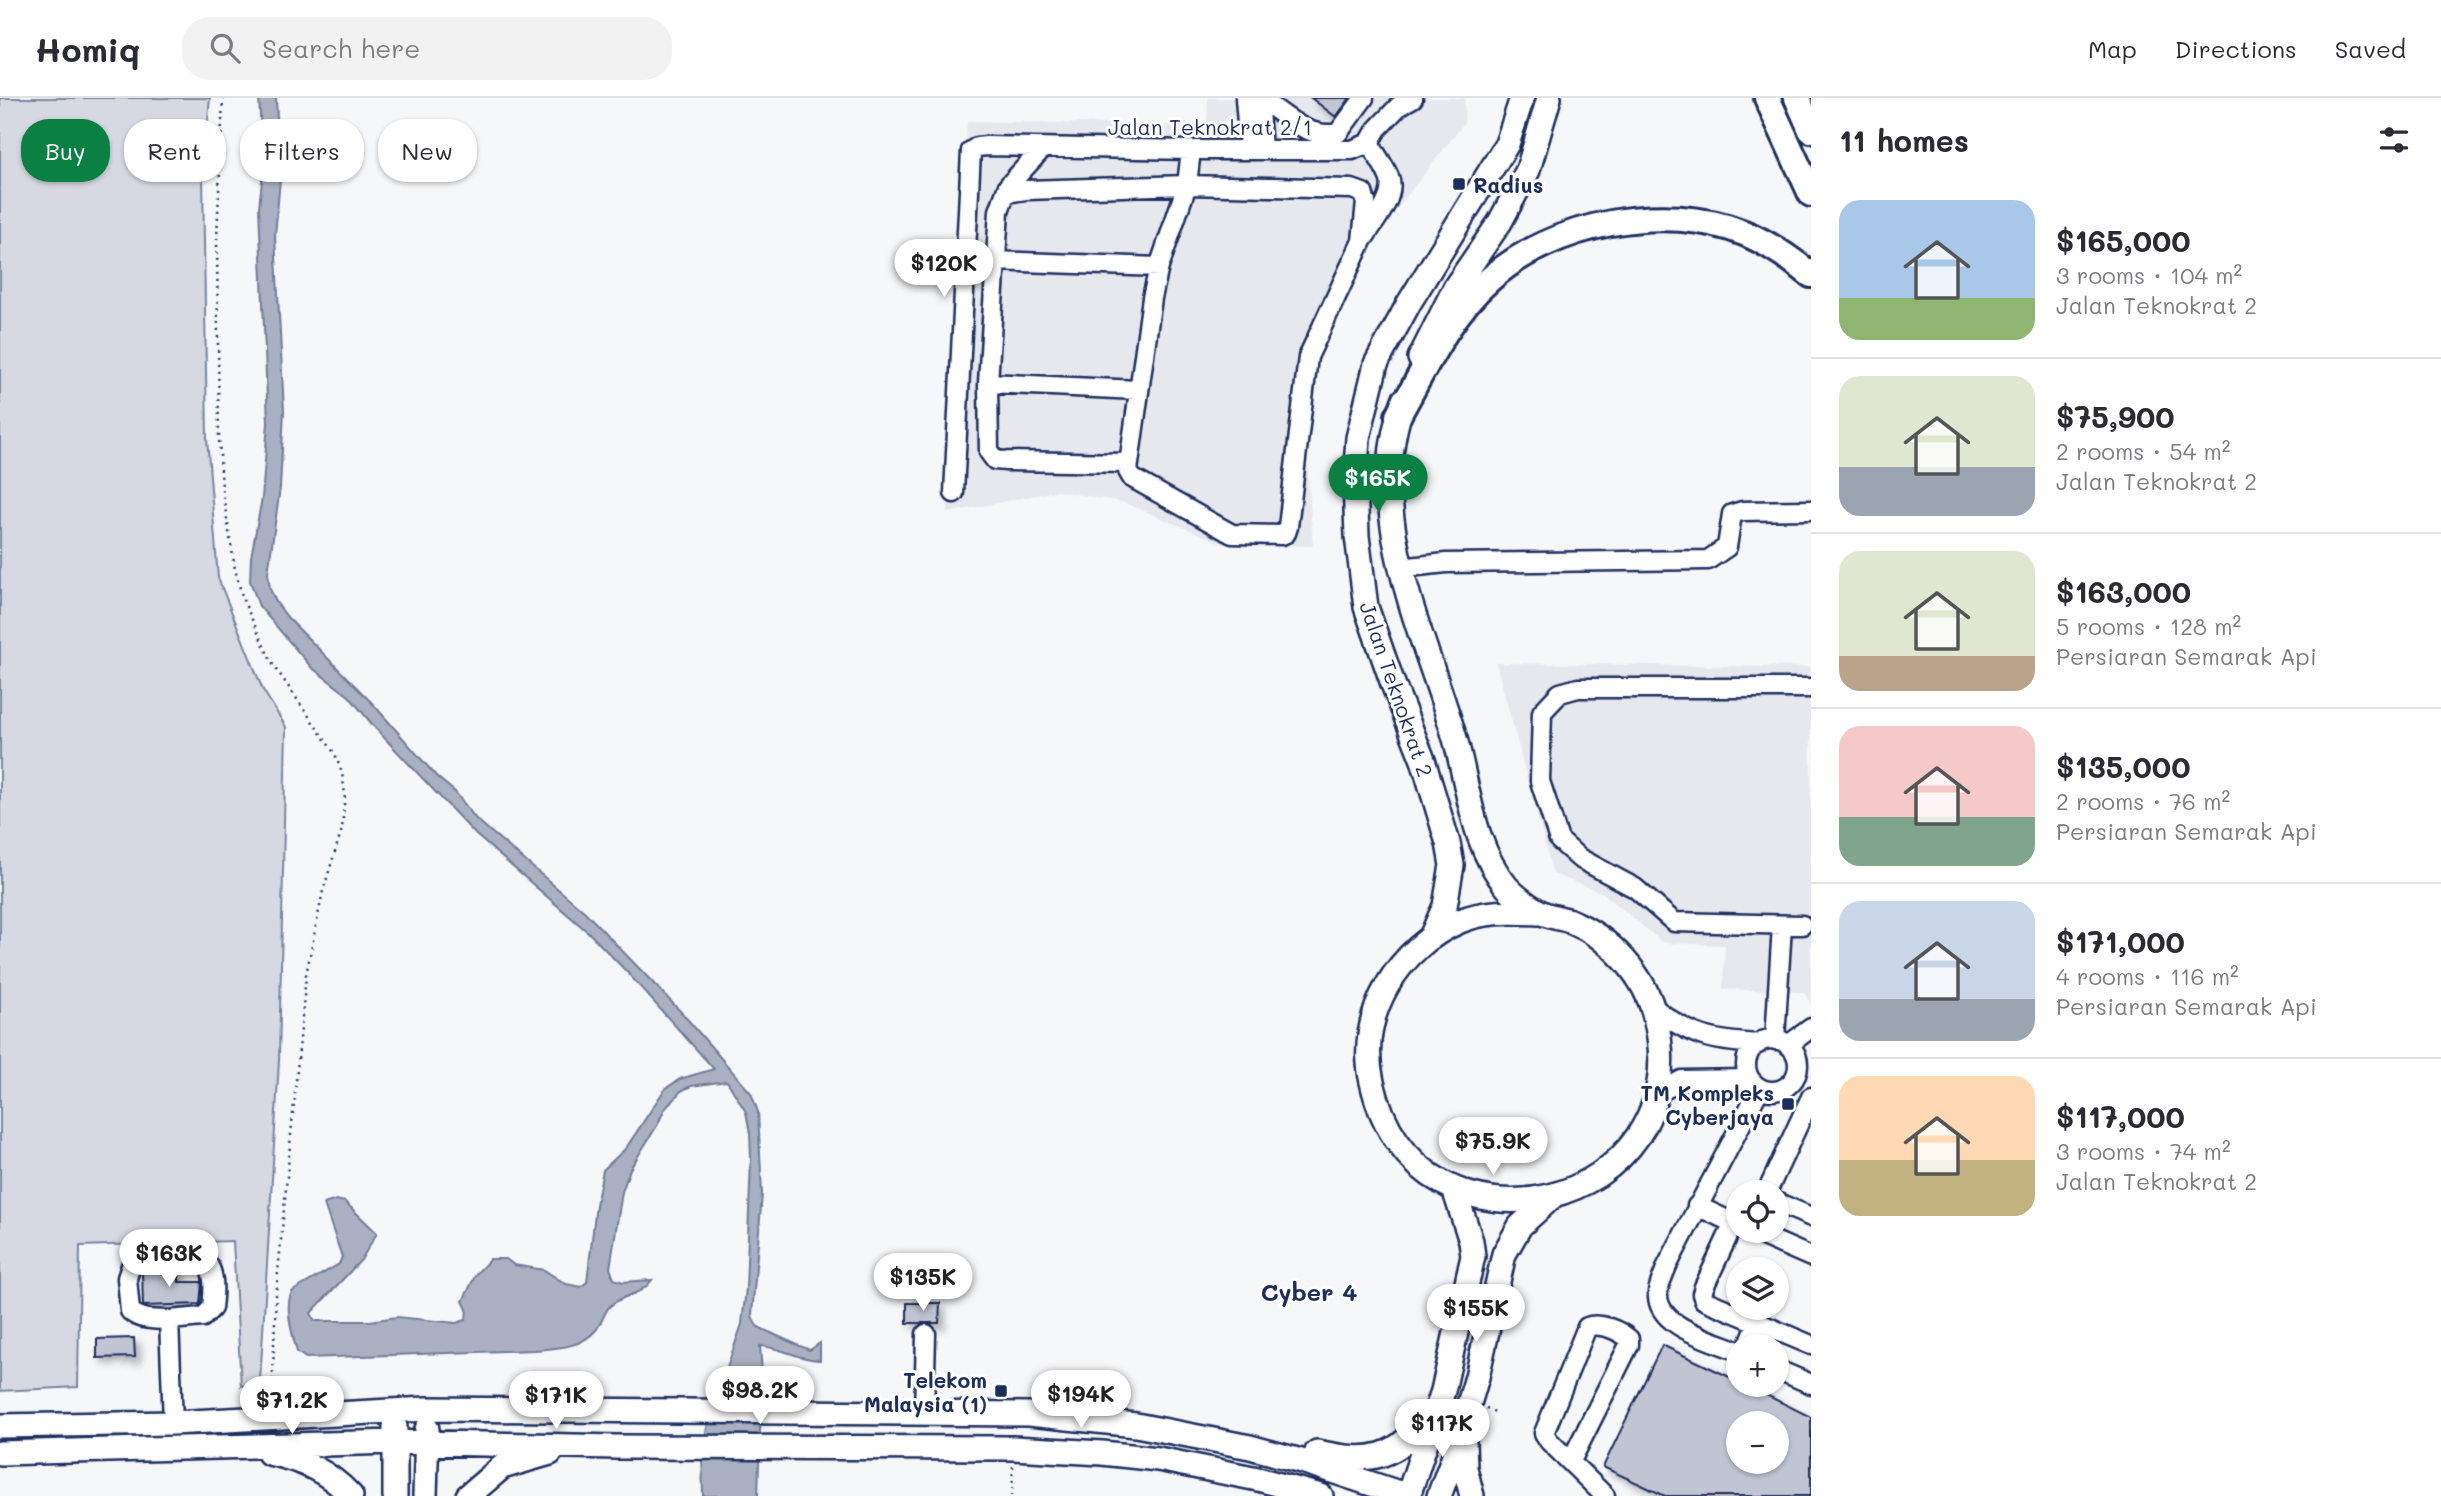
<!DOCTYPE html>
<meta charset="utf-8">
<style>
body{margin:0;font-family:Mali,sans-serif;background:#f2f2f3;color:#2b2b33;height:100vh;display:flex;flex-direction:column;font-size:26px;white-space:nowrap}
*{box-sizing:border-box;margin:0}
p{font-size:23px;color:#7c7c81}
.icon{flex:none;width:38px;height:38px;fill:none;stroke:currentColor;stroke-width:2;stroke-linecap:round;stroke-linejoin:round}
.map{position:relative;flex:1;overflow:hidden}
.details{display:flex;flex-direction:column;background:#fff;width:630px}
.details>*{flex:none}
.banner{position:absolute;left:21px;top:21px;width:665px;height:63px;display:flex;gap:14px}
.controls{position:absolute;left:1726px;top:1082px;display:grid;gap:14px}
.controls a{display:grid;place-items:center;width:63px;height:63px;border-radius:50%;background:#fff;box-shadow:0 2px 5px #0004;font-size:35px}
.price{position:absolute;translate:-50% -60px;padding:0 16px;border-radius:24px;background:#fff;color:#222;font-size:23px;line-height:46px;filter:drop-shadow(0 2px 4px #0008)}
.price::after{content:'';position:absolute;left:50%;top:42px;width:21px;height:16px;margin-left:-10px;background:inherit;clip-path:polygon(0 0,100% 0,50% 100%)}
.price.current{background:#0b8043;color:#fff}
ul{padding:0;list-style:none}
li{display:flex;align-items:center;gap:21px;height:175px;padding:0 28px}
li+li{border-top:2px solid #e1e1e2}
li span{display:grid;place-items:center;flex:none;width:196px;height:140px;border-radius:21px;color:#555}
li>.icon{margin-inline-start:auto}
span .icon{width:84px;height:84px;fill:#fffc;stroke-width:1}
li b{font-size:30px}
h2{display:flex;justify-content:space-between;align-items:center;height:84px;padding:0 28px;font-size:30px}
.pill{padding:0 24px;border-radius:28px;background:#fff;box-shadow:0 2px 5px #0004;font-size:24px;line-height:63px}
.pill.current{background:#0b8043;color:#fff}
header{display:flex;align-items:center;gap:42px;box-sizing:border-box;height:98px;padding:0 35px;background:#fff;border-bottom:2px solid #e1e1e2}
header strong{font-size:33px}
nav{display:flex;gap:38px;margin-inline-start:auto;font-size:24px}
.search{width:490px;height:63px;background:#f2f2f3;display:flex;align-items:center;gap:18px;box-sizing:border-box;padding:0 24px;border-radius:28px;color:#7c7c81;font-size:26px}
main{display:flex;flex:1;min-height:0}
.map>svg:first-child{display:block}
.built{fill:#e6e8ee}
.green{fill:#d6d9e2;stroke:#7884a0;stroke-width:2}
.water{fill:#a9b0c1;stroke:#707c99;stroke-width:2}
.building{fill:#c0c4d3;stroke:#1b2f5e;stroke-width:2;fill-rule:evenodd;filter:url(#shadow)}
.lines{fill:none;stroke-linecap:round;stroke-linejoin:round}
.minor-casing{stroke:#1b2f5e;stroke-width:23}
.major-casing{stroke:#1b2f5e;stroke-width:28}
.highway-casing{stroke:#1b2f5e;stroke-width:30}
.path{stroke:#1b2f5e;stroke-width:2.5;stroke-dasharray:2 5;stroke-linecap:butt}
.minor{stroke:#fff;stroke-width:18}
.major{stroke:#fff;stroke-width:23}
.highway{stroke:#fff;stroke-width:24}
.poi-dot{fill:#1b2f5e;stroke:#fff;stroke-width:2.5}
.labels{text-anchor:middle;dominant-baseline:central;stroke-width:6;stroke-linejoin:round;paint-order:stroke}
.street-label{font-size:21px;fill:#1b2f5e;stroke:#fff}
.poi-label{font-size:21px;font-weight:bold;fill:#1b2f5e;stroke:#fff;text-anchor:end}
.quarter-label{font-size:24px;font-weight:bold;fill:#1b2f5e;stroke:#fff}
</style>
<header>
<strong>Homiq</strong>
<div class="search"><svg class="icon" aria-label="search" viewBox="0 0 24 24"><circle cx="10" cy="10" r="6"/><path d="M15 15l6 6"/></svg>Search here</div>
<nav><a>Map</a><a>Directions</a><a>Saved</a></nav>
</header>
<main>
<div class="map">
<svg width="1811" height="1398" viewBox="0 0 1811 1398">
<defs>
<filter id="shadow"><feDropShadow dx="5.5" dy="5.5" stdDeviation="3.5" flood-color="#0004"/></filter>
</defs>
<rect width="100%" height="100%" fill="#f6f7f9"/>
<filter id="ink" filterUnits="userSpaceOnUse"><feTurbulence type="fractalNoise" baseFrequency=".0143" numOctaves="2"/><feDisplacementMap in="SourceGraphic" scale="14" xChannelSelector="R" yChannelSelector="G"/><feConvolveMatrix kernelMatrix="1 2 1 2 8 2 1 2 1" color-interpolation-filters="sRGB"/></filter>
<g filter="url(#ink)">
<path class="built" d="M 1208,0 L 1465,0 L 1464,25 L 1351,169 L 1303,309 L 1313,448 L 1224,446 L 1122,404 L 1056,393 L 948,415 L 967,23 L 1207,28 Z
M 1496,565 L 1811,569 L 1811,907 L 1804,894 L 1723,891 L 1725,847 L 1663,845 L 1603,795 L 1553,776 Z"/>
<path class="green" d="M 0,0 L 210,0 L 203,78 L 207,340 L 218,480 L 263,592 L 286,629 L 279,963 L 260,1284 L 241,1288 L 233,1143 L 80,1148 L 78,1289 L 0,1293 Z"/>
<path class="water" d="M 259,0 L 276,0 L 280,81 L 275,138 L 284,313 L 280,390 L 268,475 L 270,491 L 276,504 L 287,519 L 373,606 L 437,679 L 455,694 L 476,721 L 585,814 L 682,915 L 751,995 L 758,1014 L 762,1096 L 752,1217 C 753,1220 755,1226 757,1228 C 759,1230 804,1250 810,1252 L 820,1245 L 820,1262 C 798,1262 782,1249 760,1248 L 762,1274 L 758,1398 L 703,1398 L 702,1354 L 708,1324 L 742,1226 L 746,1190 L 751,1061 L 750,1035 L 746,1014 L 727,983 L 691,988 L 681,993 L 664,1012 L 658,1026 L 630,1071 L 622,1094 L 610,1170 L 614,1181 L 623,1184 L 652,1182 C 640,1199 624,1195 610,1208 C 604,1214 602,1225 596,1232 C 581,1250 557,1250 535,1252 L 306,1260 L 297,1254 C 293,1239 283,1205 293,1193 L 339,1166 L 342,1159 L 324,1106 L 336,1102 L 345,1104 L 377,1135 L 361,1162 L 311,1215 L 315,1223 L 370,1223 L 397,1219 L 456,1225 L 466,1222 L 467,1211 L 463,1203 L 476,1176 L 490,1161 L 506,1161 L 514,1167 L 544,1172 L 566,1186 L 581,1189 L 587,1184 L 596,1107 L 603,1072 L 626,1050 L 665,991 L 680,981 L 714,971 L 626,873 L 589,835 L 476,737 L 376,631 L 349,598 L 311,569 L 259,508 L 250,483 L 251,459 L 262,400 L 268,325 L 259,109 L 263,74 Z"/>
<path class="building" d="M 1311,0 L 1350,0 L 1336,19 Z
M 179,1172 L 179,1184 L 202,1184 L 200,1206 L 143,1208 L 142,1173 Z
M 907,1205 L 940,1205 L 939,1225 L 907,1225 Z
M 134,1240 L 135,1259 L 97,1260 L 97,1241 Z
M 1662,1247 L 1738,1283 L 1738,1286 L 1744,1286 L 1811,1319 L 1811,1398 L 1665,1398 L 1603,1369 ZM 1738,1325 L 1776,1325 L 1776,1363 L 1738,1363 Z"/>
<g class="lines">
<g class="minor-casing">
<path id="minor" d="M 1245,0 L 1249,51
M 1258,0 L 1262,51
M 1259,0 C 1284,15 1307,42 1338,35 L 1364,0
M 1043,50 L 1008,88 L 999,113 L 988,285 L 989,354 L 995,362 L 1006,363 L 1128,365
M 1006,95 L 1026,92 L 1187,87 L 1352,91 L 1363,95 L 1366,104 L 1362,143 L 1308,259 L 1288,429 L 1286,435 L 1282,437 L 1232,436 L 1132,380 L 1128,373 L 1152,200 L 1159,169 L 1187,87 L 1191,52
M 1364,140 C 1374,124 1397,98 1389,79 C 1384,67 1376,56 1369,45
M 995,163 L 1159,169
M 988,285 L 1138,292
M 954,395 L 971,53 L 977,49 L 986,48 L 1191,52 L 1352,52 L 1369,45 L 1377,31 L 1399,8 L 1413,0
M 1400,470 L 1446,465 L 1708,462 L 1727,449 L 1732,416 L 1742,413 L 1811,412
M 1802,827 L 1674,824 L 1635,790 L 1579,760 L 1559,742 L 1540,683 L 1542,614 L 1560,595 L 1578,590 L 1811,590
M 1653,909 C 1691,939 1711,943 1758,946
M1746 967a26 26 0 1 1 52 0a26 26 0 1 1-52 0Z
M 1775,942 L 1782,827
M 1788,947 L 1811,930
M 1656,996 L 1682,982 L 1750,981
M 1767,1094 L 1811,999
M 1776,1104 L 1811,1119
M 1697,1108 L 1738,1127
M 1734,1125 L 1704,1189 L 1702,1196 L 1704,1202 L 1811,1247
M 1749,1132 L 1811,1159
M 169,1222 C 155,1221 141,1223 130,1213 L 127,1180 L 132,1165 L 140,1162 L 202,1160 C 216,1170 214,1193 212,1210 L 203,1219 L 169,1222 L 173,1325
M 1748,1248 L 1758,1224
M 1738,1253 C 1713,1242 1655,1229 1658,1194 C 1659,1186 1664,1176 1667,1168 L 1760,990
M 1776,1271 L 1811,1286
M 924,1315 L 926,1236
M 1571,1363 L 1629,1247 L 1629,1241 C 1619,1232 1599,1224 1587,1229 L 1544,1335 L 1549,1343 L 1605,1398"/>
</g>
<g class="major-casing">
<path id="major" d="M 1420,260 L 1456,188 L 1500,124 L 1528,72 L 1549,0
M 1404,302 C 1361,415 1425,536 1456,644 C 1469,692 1473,749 1507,789 C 1515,798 1531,810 1542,815 C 1551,819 1561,820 1570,823 C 1611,840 1645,877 1655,919 C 1704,1112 1417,1182 1372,984 C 1356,916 1399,849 1460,823 C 1486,812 1513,814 1540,815
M 1431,839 L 1445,808 L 1452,767 L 1448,745 L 1423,662 L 1393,586 L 1366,509 L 1357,438 L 1355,383 L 1358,340 L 1376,266 L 1409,205 L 1507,46 L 1522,0
M 0,1328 L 173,1325 L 426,1311 L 1029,1316 L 1136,1327 L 1250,1349 L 1305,1364 L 1408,1398
M 1464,1344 L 1465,1370 L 1472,1398
M 1317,1354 C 1372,1366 1395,1362 1430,1316
M 0,1355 L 395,1344 L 616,1349 L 1013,1350 L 1102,1355 L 1158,1361 L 1258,1381 L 1321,1398
M 269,1355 C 302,1362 328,1373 351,1398
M 395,1398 L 395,1329
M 425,1398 L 427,1331
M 468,1398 L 502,1369 L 550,1355
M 1408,1398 L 1443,1293 L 1473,1158 L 1471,1143 L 1454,1091
M 1439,1398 L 1452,1363 L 1477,1279 L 1504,1156 L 1520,1128 L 1552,1099"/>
</g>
<g class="highway-casing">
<path id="highway" d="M 1767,0 L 1811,96
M 1797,0 L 1811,32
M 1398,318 C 1424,272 1448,218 1489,182 C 1552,125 1665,103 1744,135 C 1769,145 1790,160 1811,177"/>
</g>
<path class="path" d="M 223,0 L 217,140 L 219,341 L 222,390 L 235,471 L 243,502 L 272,565 L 335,656 L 342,675 L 345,696 L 342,731 L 323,793 L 306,877 L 276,1196 L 272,1301
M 1486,1310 L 1497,1315
M 1012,1398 L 1013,1368"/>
<use href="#minor" class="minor"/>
<use href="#major" class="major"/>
<use href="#highway" class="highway"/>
</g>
</g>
<g class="poi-dot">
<rect x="1452" y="79" width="14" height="14" rx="3.5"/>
<rect x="1781" y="999" width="14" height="14" rx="3.5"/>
<rect x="994" y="1286" width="14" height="14" rx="3.5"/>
</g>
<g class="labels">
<g class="street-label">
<text x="1210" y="28">Jalan Teknokrat 2/1</text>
<text transform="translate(1397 591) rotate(71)">Jalan Teknokrat 2</text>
</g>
<g class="poi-label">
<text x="1473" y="86" text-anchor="start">Radius</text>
<text x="1774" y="994">TM Kompleks<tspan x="1774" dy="24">Cyberjaya</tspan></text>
<text x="987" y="1281">Telekom<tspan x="987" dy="24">Malaysia (1)</tspan></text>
</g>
<g class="quarter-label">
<text x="1309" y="1193">Cyber 4</text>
</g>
</g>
</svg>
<div class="controls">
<a><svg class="icon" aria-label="locate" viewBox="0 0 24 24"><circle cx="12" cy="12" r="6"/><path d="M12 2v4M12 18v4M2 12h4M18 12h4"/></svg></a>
<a><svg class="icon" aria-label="layers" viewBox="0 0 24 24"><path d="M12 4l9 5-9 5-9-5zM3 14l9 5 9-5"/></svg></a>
<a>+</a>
<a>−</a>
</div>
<b class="price" style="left:944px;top:201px">$120K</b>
<b class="price current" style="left:1378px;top:416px">$165K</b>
<b class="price" style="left:1493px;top:1079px">$75.9K</b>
<b class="price" style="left:169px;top:1191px">$163K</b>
<b class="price" style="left:923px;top:1215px">$135K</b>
<b class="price" style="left:1476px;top:1246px">$155K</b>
<b class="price" style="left:760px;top:1328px">$98.2K</b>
<b class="price" style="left:1081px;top:1332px">$194K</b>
<b class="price" style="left:556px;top:1333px">$171K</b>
<b class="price" style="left:292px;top:1338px">$71.2K</b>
<b class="price" style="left:1442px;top:1361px">$117K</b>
<div class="banner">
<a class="pill current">Buy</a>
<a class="pill">Rent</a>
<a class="pill">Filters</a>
<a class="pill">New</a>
</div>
</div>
<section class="details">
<h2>11 homes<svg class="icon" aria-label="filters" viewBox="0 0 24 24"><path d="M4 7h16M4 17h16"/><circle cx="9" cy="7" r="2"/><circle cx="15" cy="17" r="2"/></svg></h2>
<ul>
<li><span style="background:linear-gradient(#a9c7e8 70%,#8fb573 0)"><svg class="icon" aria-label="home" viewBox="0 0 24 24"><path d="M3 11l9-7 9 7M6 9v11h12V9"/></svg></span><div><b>$165,000</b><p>3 rooms · 104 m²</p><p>Jalan Teknokrat 2</p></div></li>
<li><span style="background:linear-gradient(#dfe7d0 65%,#9aa5b1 0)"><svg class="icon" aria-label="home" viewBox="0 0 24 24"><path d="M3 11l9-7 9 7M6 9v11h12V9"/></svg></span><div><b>$75,900</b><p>2 rooms · 54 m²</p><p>Jalan Teknokrat 2</p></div></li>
<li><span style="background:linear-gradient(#dfe7d0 75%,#b9a48a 0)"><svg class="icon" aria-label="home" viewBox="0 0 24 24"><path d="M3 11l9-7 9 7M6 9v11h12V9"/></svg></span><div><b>$163,000</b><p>5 rooms · 128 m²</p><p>Persiaran Semarak Api</p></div></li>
<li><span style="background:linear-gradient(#f6c9c9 65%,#7fa58c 0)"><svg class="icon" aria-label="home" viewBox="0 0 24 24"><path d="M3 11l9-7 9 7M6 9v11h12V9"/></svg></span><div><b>$135,000</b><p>2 rooms · 76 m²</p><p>Persiaran Semarak Api</p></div></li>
<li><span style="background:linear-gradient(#c9d6e8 70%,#9aa5b1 0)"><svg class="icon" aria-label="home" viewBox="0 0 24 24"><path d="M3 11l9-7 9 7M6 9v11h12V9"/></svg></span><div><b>$171,000</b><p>4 rooms · 116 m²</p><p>Persiaran Semarak Api</p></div></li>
<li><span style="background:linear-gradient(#ffd9b3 60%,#c2b280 0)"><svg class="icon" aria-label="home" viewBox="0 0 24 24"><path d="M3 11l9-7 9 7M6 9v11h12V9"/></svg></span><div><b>$117,000</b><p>3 rooms · 74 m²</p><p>Jalan Teknokrat 2</p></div></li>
</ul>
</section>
</main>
